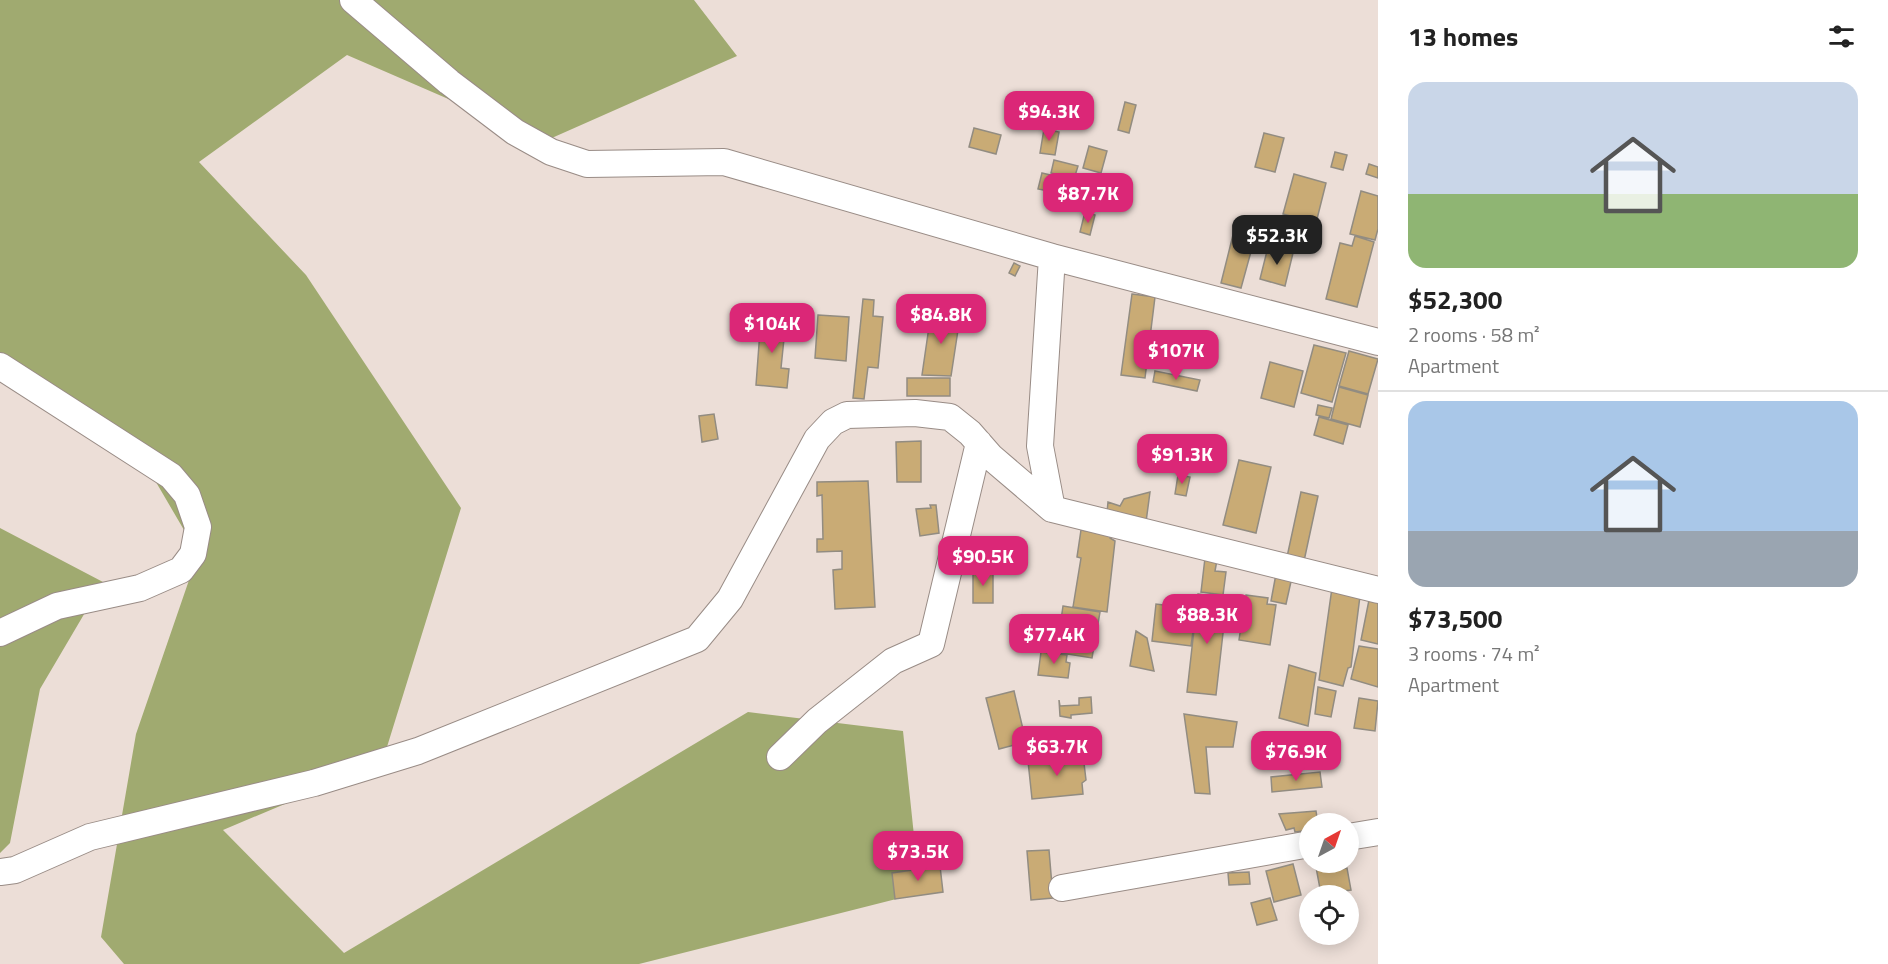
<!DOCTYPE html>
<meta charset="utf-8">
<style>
body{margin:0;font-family:"Titillium Web",sans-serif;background:#f6f6f6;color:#222;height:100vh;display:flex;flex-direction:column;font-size:22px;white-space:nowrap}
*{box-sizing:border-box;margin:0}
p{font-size:20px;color:#767676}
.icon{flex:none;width:33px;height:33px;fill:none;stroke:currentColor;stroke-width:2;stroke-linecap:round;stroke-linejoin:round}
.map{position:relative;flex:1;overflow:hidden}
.drawer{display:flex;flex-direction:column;background:#fff;width:510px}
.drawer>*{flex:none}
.needle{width:39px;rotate:40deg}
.fabs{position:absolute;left:1299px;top:813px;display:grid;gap:12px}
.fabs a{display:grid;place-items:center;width:60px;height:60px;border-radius:50%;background:#fff;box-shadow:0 3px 15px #0003;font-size:30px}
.price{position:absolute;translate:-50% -51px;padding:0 14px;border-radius:12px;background:#db2777;color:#fff;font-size:20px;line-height:39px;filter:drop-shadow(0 2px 3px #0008)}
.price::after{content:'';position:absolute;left:50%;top:36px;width:18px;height:14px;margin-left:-9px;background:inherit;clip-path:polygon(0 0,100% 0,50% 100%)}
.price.on{background:#222;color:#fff}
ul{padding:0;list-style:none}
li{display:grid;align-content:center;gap:12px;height:318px;padding:0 30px}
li+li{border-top:2px solid #e0e0e0}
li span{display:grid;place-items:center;height:186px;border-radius:18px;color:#555}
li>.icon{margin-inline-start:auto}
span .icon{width:108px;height:108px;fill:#fffc;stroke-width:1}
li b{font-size:26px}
h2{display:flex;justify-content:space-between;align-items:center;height:72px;padding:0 30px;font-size:26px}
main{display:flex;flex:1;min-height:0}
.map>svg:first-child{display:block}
.forest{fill:#a0aa70}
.building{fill:#c9ab75;stroke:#928c81;stroke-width:1.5}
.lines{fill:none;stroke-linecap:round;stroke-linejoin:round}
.street-casing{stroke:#998c86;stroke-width:28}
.street{stroke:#fff;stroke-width:26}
</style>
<main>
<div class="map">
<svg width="1378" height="964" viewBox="0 0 1378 964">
<rect width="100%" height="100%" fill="#ecded7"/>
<path class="forest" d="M 0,0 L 694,0 L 737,56 L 545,141 L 347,55 L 199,162 L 306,275 L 461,508 L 382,763 L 223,830 L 344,953 L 748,712 L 903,731 L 920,893 L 639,964 L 124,964 L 101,937 L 136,734 L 198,554 L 132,441 L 0,378 Z
M 0,528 L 103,582 L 40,689 L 10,843 L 0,853 Z"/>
<path class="building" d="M 1125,102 L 1136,105 L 1129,133 L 1118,130 Z
M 974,128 L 1001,135 L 996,154 L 969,147 Z
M 1044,129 L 1059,132 L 1055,155 L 1040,153 Z
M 1264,133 L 1284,138 L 1275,172 L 1255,167 Z
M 1089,146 L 1107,151 L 1101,173 L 1083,168 Z
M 1335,152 L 1347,155 L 1343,170 L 1331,167 Z
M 1054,160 L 1078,166 L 1074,179 L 1051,173 Z
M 1369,164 L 1378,167 L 1378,178 L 1366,174 Z
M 1042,173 L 1072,180 L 1068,195 L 1038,189 Z
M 1294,174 L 1326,183 L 1316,223 L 1283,214 Z
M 1361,191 L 1378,196 L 1378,229 L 1375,240 L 1350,234 Z
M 1085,212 L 1095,215 L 1090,235 L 1080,232 Z
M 1234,231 L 1255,237 L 1241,288 L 1221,283 Z
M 1355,236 L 1374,242 L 1357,307 L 1326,299 L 1340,243 L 1352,246 Z
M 1268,247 L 1293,253 L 1285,286 L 1260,279 Z
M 1014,263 L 1020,266 L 1015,276 L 1009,273 Z
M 1132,294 L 1155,297 L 1145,378 L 1121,375 Z
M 863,299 L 874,300 L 873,316 L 883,317 L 878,368 L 868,367 L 864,399 L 853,398 Z
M 908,309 L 928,314 L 924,328 L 905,322 Z
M 931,313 L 960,317 L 951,376 L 922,375 Z
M 818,315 L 849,317 L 846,361 L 815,358 Z
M 761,317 L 786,319 L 781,368 L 789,369 L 787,388 L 756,385 Z
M 1314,345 L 1346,353 L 1332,402 L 1301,393 Z
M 1349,351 L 1378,359 L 1368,394 L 1339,386 Z
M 1270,362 L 1303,371 L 1294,407 L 1261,398 Z
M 1155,371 L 1200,380 L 1197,391 L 1153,382 Z
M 907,378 L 950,378 L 950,396 L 907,396 Z
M 1339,387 L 1368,395 L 1360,427 L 1331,419 Z
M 1318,405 L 1332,408 L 1329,418 L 1316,415 Z
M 714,414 L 718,439 L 702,442 L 699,416 Z
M 1319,417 L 1348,425 L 1343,444 L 1314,435 Z
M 921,441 L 921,482 L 897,482 L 896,442 Z
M 1239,460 L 1271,467 L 1256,533 L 1223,525 Z
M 1178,475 L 1190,477 L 1186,496 L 1175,494 Z
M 868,481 L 875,607 L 835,609 L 833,570 L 842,569 L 842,551 L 817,552 L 817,539 L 823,539 L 822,495 L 817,496 L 817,482 Z
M 1150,492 L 1146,522 L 1107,513 L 1108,502 L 1120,506 L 1124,499 Z
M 1301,492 L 1318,496 L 1304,561 L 1287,557 Z
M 930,505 L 936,505 L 939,533 L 920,536 L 916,509 L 931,508 Z
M 1081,530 L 1110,535 L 1110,538 L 1115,541 L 1107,612 L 1073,607 L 1081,558 L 1077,557 Z
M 1205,558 L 1217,560 L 1215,571 L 1226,572 L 1223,595 L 1201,592 Z
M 973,571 L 993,571 L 993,603 L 973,603 Z
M 1276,574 L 1292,577 L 1286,604 L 1271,601 Z
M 1332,588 L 1360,596 L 1351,667 L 1348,668 L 1343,686 L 1319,680 Z
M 1198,594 L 1227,598 L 1216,695 L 1187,692 Z
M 1246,595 L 1268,598 L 1267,604 L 1276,605 L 1270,645 L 1239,640 Z
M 1370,595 L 1378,596 L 1378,644 L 1361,640 Z
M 1186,600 L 1197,602 L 1191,646 L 1152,641 L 1156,604 L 1180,607 L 1178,623 L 1183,623 Z
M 1063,606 L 1100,612 L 1092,658 L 1042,650 L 1044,639 L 1058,641 Z
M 1136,631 L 1147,638 L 1154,671 L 1130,666 Z
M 1359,646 L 1378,649 L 1378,687 L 1351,679 Z
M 1041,652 L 1067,655 L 1066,662 L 1070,663 L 1068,678 L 1038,675 Z
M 1289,665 L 1316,673 L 1308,726 L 1279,718 Z
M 1318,687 L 1336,691 L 1331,717 L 1315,714 Z
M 1014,691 L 1026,742 L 999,749 L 986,698 Z
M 1091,697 L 1092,713 L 1071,715 L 1071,718 L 1060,716 L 1059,700 L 1060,706 L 1079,705 L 1079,698 Z
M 1359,698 L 1378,701 L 1375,731 L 1354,728 Z
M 1184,714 L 1237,722 L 1233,747 L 1206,747 L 1210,794 L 1195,793 Z
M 1260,734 L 1292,738 L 1294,763 L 1263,762 Z
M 1083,755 L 1086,780 L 1082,783 L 1083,794 L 1032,799 L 1028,761 Z
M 1320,772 L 1322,787 L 1272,792 L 1271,777 Z
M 1316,811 L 1318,824 L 1310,824 L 1310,830 L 1295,832 L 1294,828 L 1286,830 L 1279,814 Z
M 1049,850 L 1053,898 L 1031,900 L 1027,851 Z
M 1315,862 L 1334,862 L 1336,870 L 1347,868 L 1351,890 L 1321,894 Z
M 1293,864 L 1301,895 L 1274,902 L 1266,871 Z
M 940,866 L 943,892 L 895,899 L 892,873 Z
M 1249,872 L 1250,884 L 1229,885 L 1228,873 Z
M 1270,898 L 1277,920 L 1257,925 L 1251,903 Z"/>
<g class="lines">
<g class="street-casing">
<path id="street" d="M 353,0 L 449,82 L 515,132 L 551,152 L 587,164 L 724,162 L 1052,257
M 0,366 L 171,476 L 187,495 L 198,527 L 193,554 L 181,570 L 140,588 L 57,606 L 0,633
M 1052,509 L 1040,446 L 1052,257 L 1378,342
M 780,757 L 817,721 L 893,661 L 931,644 L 979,443
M 1348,837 L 1378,832
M 0,872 L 15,870 L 90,837 L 314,783 L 418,751 L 697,639 L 730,599 L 817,439 L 833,422 L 847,415 L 915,413 L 950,417 L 970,433 L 991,457 L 1052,509 L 1378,590
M 1062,888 L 1310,844"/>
</g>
<use href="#street" class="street"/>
</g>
</svg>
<div class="fabs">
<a><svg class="needle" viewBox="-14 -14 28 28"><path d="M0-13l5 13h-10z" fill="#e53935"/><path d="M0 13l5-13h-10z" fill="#767676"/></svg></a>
<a><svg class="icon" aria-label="locate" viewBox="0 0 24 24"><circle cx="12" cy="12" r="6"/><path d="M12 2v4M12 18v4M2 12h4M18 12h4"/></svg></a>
</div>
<b class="price" style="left:1049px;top:142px">$94.3K</b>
<b class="price" style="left:1088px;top:224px">$87.7K</b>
<b class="price on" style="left:1277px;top:266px">$52.3K</b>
<b class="price" style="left:941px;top:345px">$84.8K</b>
<b class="price" style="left:772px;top:354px">$104K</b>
<b class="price" style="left:1176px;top:381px">$107K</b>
<b class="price" style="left:1182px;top:485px">$91.3K</b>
<b class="price" style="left:983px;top:587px">$90.5K</b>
<b class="price" style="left:1207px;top:645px">$88.3K</b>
<b class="price" style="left:1054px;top:665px">$77.4K</b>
<b class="price" style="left:1057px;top:777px">$63.7K</b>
<b class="price" style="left:1296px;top:782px">$76.9K</b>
<b class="price" style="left:918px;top:882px">$73.5K</b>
</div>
<section class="drawer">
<h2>13 homes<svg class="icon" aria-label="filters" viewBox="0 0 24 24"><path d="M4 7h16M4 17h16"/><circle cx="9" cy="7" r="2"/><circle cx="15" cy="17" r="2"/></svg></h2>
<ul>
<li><span style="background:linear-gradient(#c9d6e8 60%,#8fb573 0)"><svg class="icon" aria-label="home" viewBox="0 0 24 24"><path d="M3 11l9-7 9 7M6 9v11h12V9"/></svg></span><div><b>$52,300</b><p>2 rooms · 58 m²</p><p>Apartment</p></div></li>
<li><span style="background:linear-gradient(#a9c7e8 70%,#9aa5b1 0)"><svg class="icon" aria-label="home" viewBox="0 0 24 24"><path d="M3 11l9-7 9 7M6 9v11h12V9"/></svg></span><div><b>$73,500</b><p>3 rooms · 74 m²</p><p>Apartment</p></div></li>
</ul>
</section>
</main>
